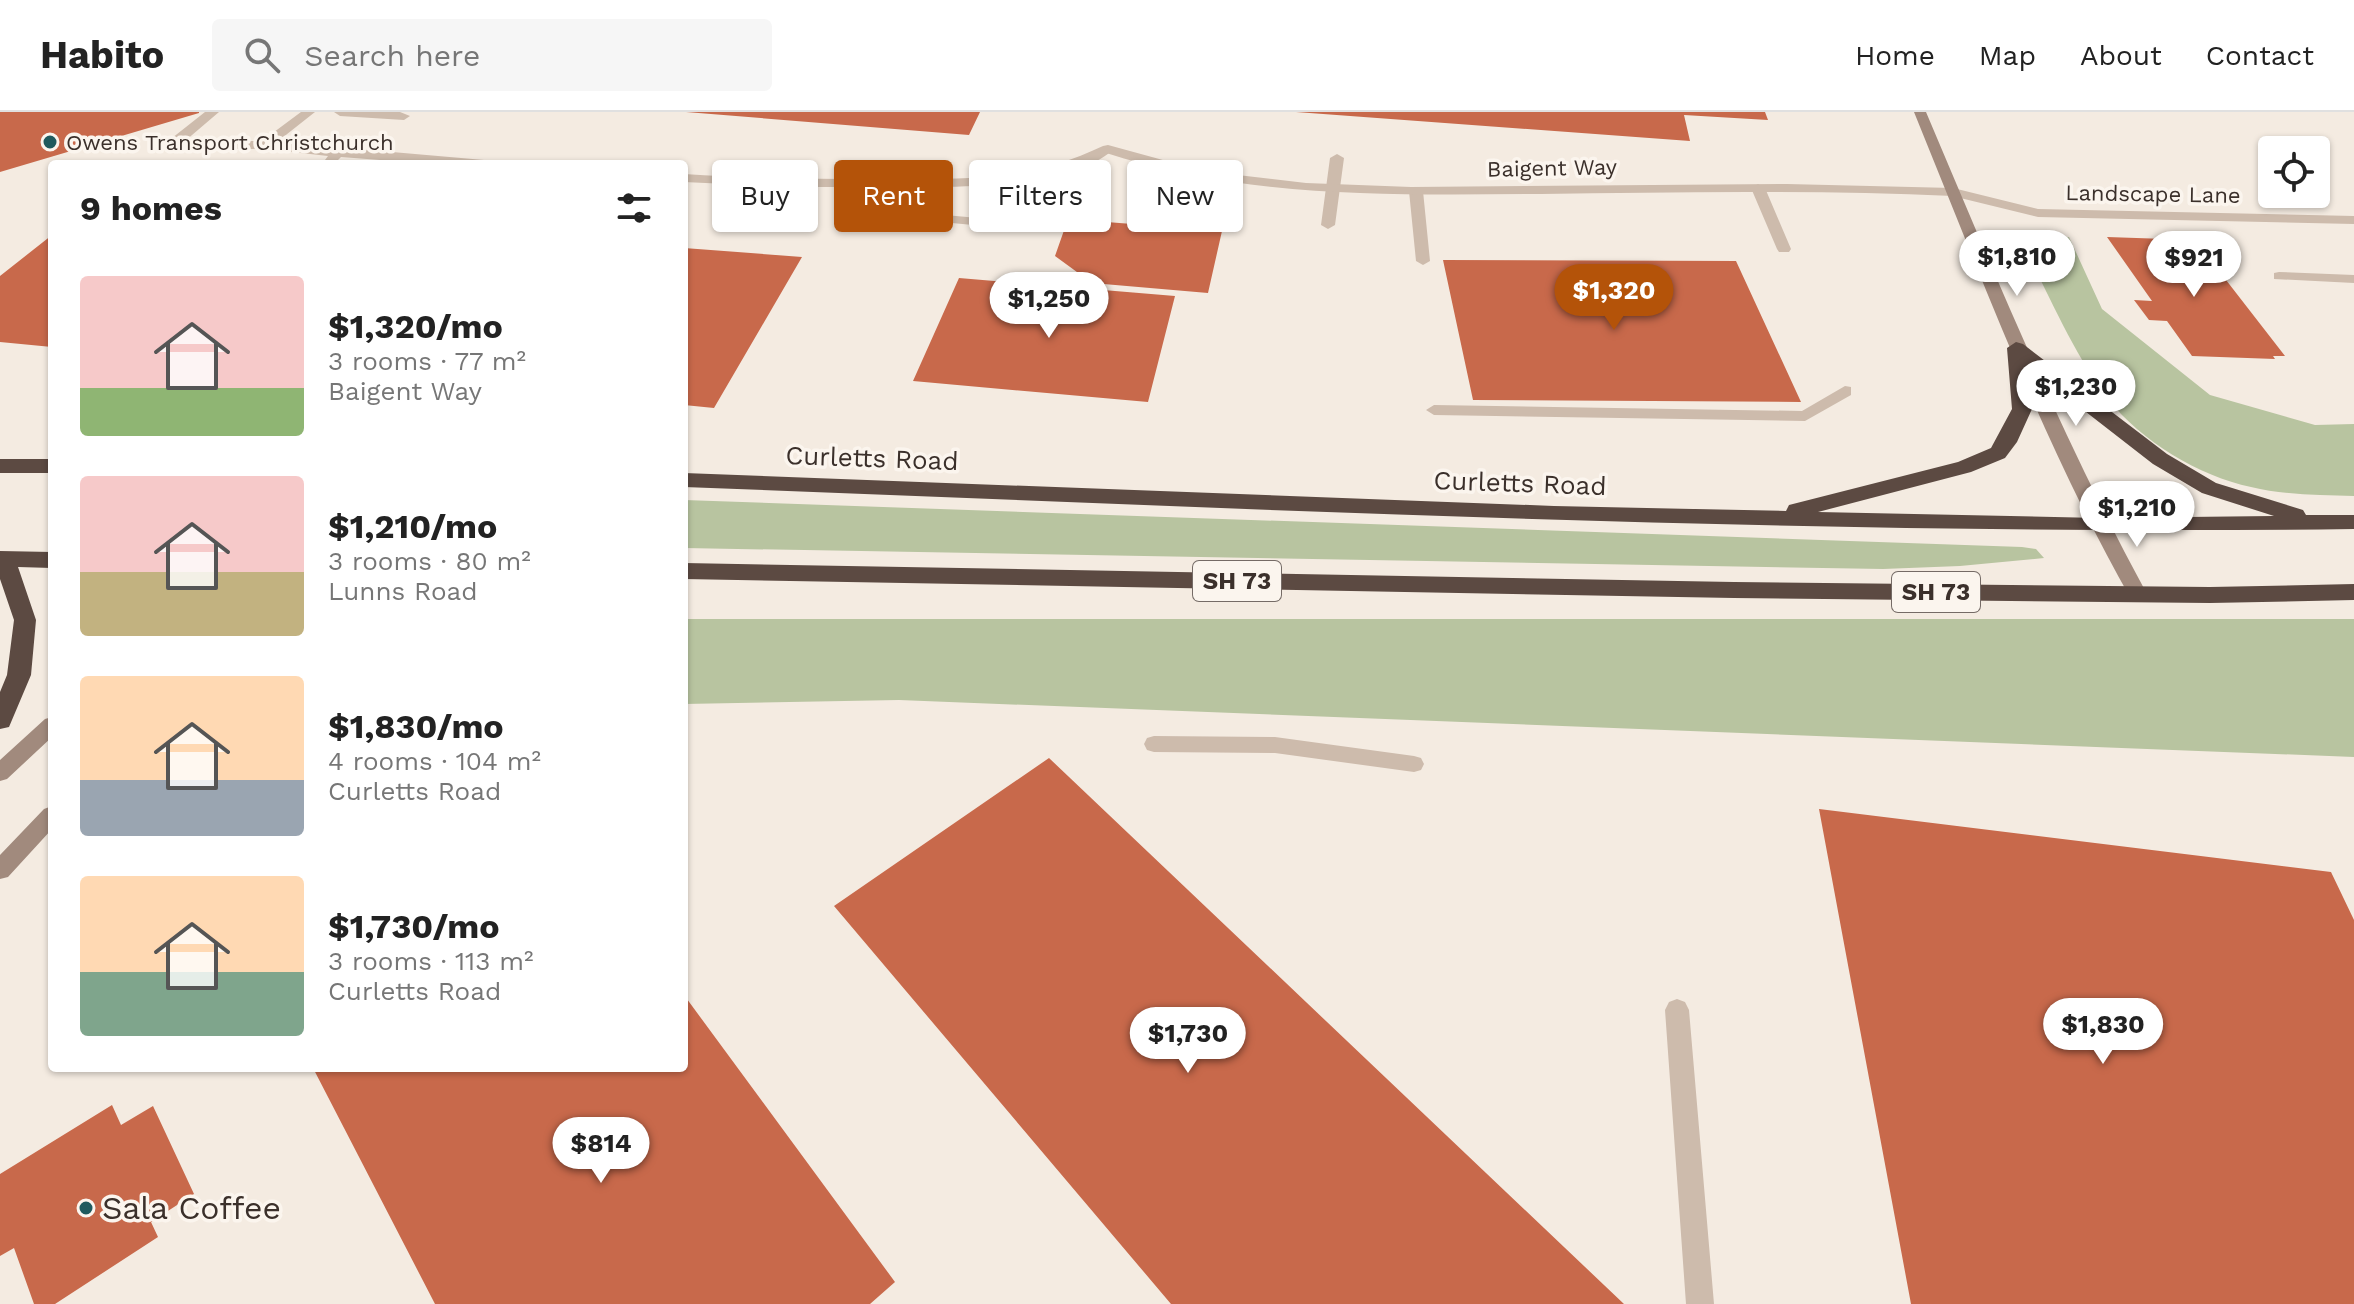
<!DOCTYPE html>
<meta charset="utf-8">
<style>
body{margin:0;font-family:"Work Sans",sans-serif;background:#f6f6f6;color:#222;height:100vh;display:flex;flex-direction:column;font-size:30px;white-space:nowrap}
*{box-sizing:border-box;margin:0}
p{font-size:26px;color:#767676}
.icon{flex:none;width:44px;height:44px;fill:none;stroke:currentColor;stroke-width:2;stroke-linecap:round;stroke-linejoin:round}
.map{position:relative;flex:1;overflow:hidden}
.panel{position:absolute;left:48px;top:48px;width:640px;height:912px;display:flex;flex-direction:column;background:#fff;border-radius:8px;box-shadow:0 2px 6px #0004}
.panel>*{flex:none}
.hud{position:absolute;left:712px;top:48px;width:760px;height:72px;display:flex;gap:16px}
.controls{position:absolute;left:2258px;top:24px;display:grid;gap:16px}
.controls a{display:grid;place-items:center;width:72px;height:72px;border-radius:8px;background:#fff;box-shadow:0 2px 6px #0004;font-size:40px}
.price{position:absolute;translate:-50% -68px;padding:0 18px;border-radius:28px;background:#fff;color:#222;font-size:26px;line-height:52px;filter:drop-shadow(0 2px 4px #0008)}
.price::after{content:'';position:absolute;left:50%;top:48px;width:24px;height:18px;margin-left:-12px;background:inherit;clip-path:polygon(0 0,100% 0,50% 100%)}
.price.selected{background:#b45309;color:#fff}
ul{padding:0;list-style:none}
li{display:flex;align-items:center;gap:24px;height:200px;padding:0 32px}
li span{display:grid;place-items:center;flex:none;width:224px;height:160px;border-radius:8px;color:#555}
li>.icon{margin-inline-start:auto}
span .icon{width:96px;height:96px;fill:#fffc;stroke-width:1}
li b{font-size:34px}
h2{display:flex;justify-content:space-between;align-items:center;height:96px;padding:0 32px;font-size:34px}
.pill{padding:0 28px;border-radius:8px;background:#fff;box-shadow:0 2px 6px #0004;font-size:28px;line-height:72px}
.pill.selected{background:#b45309;color:#fff}
header{display:flex;align-items:center;gap:48px;box-sizing:border-box;height:112px;padding:0 40px;background:#fff;border-bottom:2px solid #e0e0e0}
header strong{font-size:38px}
nav{display:flex;gap:44px;margin-inline-start:auto;font-size:28px}
.search{width:560px;height:72px;background:#f6f6f6;display:flex;align-items:center;gap:20px;box-sizing:border-box;padding:0 28px;border-radius:8px;color:#767676;font-size:30px}
.map>svg:first-child{display:block}
.green{fill:#b8c4a0}
.building{fill:#c8694b}
.lines{fill:none;stroke-linecap:round;stroke-linejoin:round}
.lane{fill:#cdbbac;fill-rule:evenodd}
.street{fill:#cdbbac;fill-rule:evenodd}
.secondary{fill:#a18a7d;fill-rule:evenodd}
.highway{fill:#5c4a42;fill-rule:evenodd}
.poi-dot{fill:#1f5a5e;stroke:#fbf5ee;stroke-width:3}
.labels{text-anchor:middle;dominant-baseline:central;stroke-width:7;stroke-linejoin:round;paint-order:stroke}
.far-poi-label{font-size:22px;fill:#3b302b;stroke:#fbf5ee;text-anchor:start}
.far-street-label{font-size:22px;fill:#3b302b;stroke:#fbf5ee}
.shield{fill:#fbf5ee;stroke:#756b66;stroke-width:2}
.shield-label{font-size:24px;font-weight:bold;fill:#3b302b}
.street-label{font-size:26px;fill:#3b302b;stroke:#fbf5ee}
.near-poi-label{font-size:32px;fill:#3b302b;stroke:#fbf5ee;text-anchor:start}
</style>
<header>
<strong>Habito</strong>
<div class="search"><svg class="icon" aria-label="search" viewBox="0 0 24 24"><circle cx="10" cy="10" r="6"/><path d="M15 15l6 6"/></svg>Search here</div>
<nav><a>Home</a><a>Map</a><a>About</a><a>Contact</a></nav>
</header>
<div class="map">
<svg width="2354" height="1192" viewBox="0 0 2354 1192">
<rect width="100%" height="100%" fill="#f4ebe1"/>
<path class="green" d="M 2018,122 L 2069,125 L 2102,197 L 2210,283 L 2315,313 L 2354,312 L 2354,384 C 2320,383 2284,383 2251,375 C 2199,364 2141,329 2108,287 C 2074,243 2044,173 2018,122 Z
M 684,388 L 2022,435 L 2036,437 L 2044,446 L 1960,454 L 1883,457 L 684,436 Z
M 684,507 L 2354,507 L 2354,645 L 899,588 L 684,592 Z"/>
<path class="building" d="M 0,0 L 199,0 L 199,1 L 0,60 Z
M 686,0 L 980,0 L 969,23 Z
M 1296,0 L 1765,0 L 1768,8 L 1684,3 L 1690,29 Z
M 1068,107 L 1222,119 L 1208,181 L 1092,171 L 1055,144 Z
M 52,123 L 52,235 L 0,230 L 0,164 Z
M 2107,125 L 2195,128 L 2285,244 L 2273,244 L 2275,247 L 2192,244 L 2167,209 L 2149,208 L 2134,188 L 2152,189 Z
M 684,136 L 802,145 L 714,296 L 684,293 Z
M 1443,148 L 1736,149 L 1801,290 L 1473,288 Z
M 959,166 L 1175,184 L 1148,290 L 913,269 Z
M 1049,646 L 1624,1192 L 1171,1192 L 834,794 Z
M 1819,697 L 2331,760 L 2354,808 L 2354,1192 L 1911,1192 Z
M 684,883 L 895,1170 L 870,1192 L 435,1192 L 313,956 L 684,956 Z
M 112,993 L 121,1013 L 153,994 L 194,1082 L 151,1110 L 158,1125 L 55,1192 L 34,1192 L 14,1136 L 0,1144 L 0,1062 Z"/>
<g class="lines">
<path class="lane" d="M 205,0 L 219,0 L 185,29 L 262,29 L 301,0 L 315,0 L 277,30 L 484,48 L 491,52 L 432,52 L 341,45 L 334,52 L 322,52 L 328,44 L 265,37 L 167,36 L 167,30 Z
M 334,0 L 400,0 L 410,4 L 404,8 L 340,4 Z
M 1103,34 L 1114,37 C 1075,72 989,74 938,75 L 923,101 L 978,106 L 980,109 L 973,113 L 909,107 L 907,104 L 925,75 L 805,75 L 791,95 L 817,97 L 817,103 L 812,104 L 777,102 L 775,99 L 791,75 L 684,70 L 684,62 C 748,66 811,67 875,67 C 959,67 1025,71 1103,34 Z
M 1337,42 L 1344,46 L 1335,113 L 1328,117 L 1321,113 L 1330,46 Z
M 1758,72 L 1765,76 L 1791,137 L 1789,140 L 1779,140 L 1777,137 L 1751,76 Z
M 1416,75 L 1423,79 L 1430,149 L 1423,153 L 1416,149 L 1409,79 Z
M 1953,76 L 2038,97 L 2354,104 L 2354,112 L 2038,105 L 1948,83 L 1946,80 Z
M 2279,160 L 2354,163 L 2354,171 L 2274,167 L 2274,161 Z
M 1845,274 L 1851,275 L 1851,283 L 1805,309 L 1434,303 L 1426,298 L 1434,293 L 1802,299 Z
M 1154,624 L 1275,625 L 1414,644 L 1421,646 L 1424,652 L 1421,658 L 1414,660 L 1275,641 L 1154,640 L 1147,638 L 1144,632 L 1147,626 Z
M 1677,887 L 1685,890 L 1689,898 L 1714,1192 L 1686,1192 L 1665,898 L 1669,890 Z"/>
<path class="street" d="M 1108,33 L 1203,59 L 1306,71 L 1411,75 L 1787,72 L 1953,76 L 1960,80 L 1953,84 C 1816,78 1678,80 1541,82 C 1392,83 1246,87 1103,40 L 1103,34 Z"/>
<path class="secondary" d="M 1914,0 L 1926,0 C 1995,163 2062,326 2147,482 L 2145,487 L 2131,487 C 2043,332 1981,164 1914,0 Z
M 52,605 L 52,625 L 7,667 L 0,669 L 0,648 L 45,607 Z
M 52,694 L 52,717 L 8,765 L 0,767 L 0,743 L 44,697 Z"/>
<path class="highway" d="M 2016,230 L 2023,232 L 2167,342 L 2216,371 L 2303,398 L 2306,403 L 2354,403 L 2354,417 C 1797,424 1240,396 684,375 L 684,361 L 1554,394 L 1786,399 L 1789,393 L 1958,350 L 1991,336 L 2012,297 L 2007,236 ZM 2027,254 L 2153,352 L 2202,381 L 2274,404 L 2099,406 L 1818,400 L 1971,360 L 2005,346 L 2017,330 L 2032,297 Z
M 0,347 L 52,347 L 52,361 L 0,361 Z
M 0,439 L 52,440 L 52,456 L 18,455 L 36,508 L 31,563 L 9,615 L 0,617 L 0,580 L 7,563 L 14,508 L 0,467 Z
M 684,451 L 1734,470 L 2210,475 L 2354,472 L 2354,488 L 2210,491 L 1734,486 L 684,467 Z"/>
</g>
<g class="poi-dot">
<circle cx="50" cy="30" r="8"/>
<circle cx="86" cy="1096" r="8"/>
</g>
<g class="labels">
<g class="far-poi-label">
<text x="66" y="30">Owens Transport Christchurch</text>
</g>
<g class="far-street-label">
<text transform="translate(1552 56) rotate(-1)">Baigent Way</text>
<text transform="translate(2153 82) rotate(1)">Landscape Lane</text>
</g>
<g class="shield">
<rect x="1193" y="449" width="88" height="40" rx="6"/>
<rect x="1892" y="460" width="88" height="40" rx="6"/>
</g>
<g class="shield-label">
<text x="1237" y="469">SH 73</text>
<text x="1936" y="480">SH 73</text>
</g>
<g class="street-label">
<text transform="translate(872 346) rotate(2)">Curletts Road</text>
<text transform="translate(1520 371) rotate(2)">Curletts Road</text>
</g>
<g class="near-poi-label">
<text x="102" y="1096">Sala Coffee</text>
</g>
</g>
</svg>
<div class="controls">
<a><svg class="icon" aria-label="locate" viewBox="0 0 24 24"><circle cx="12" cy="12" r="6"/><path d="M12 2v4M12 18v4M2 12h4M18 12h4"/></svg></a>
</div>
<b class="price" style="left:2017px;top:186px">$1,810</b>
<b class="price" style="left:2194px;top:187px">$921</b>
<b class="price selected" style="left:1614px;top:220px">$1,320</b>
<b class="price" style="left:1049px;top:228px">$1,250</b>
<b class="price" style="left:2076px;top:316px">$1,230</b>
<b class="price" style="left:2137px;top:437px">$1,210</b>
<b class="price" style="left:2103px;top:954px">$1,830</b>
<b class="price" style="left:1188px;top:963px">$1,730</b>
<b class="price" style="left:601px;top:1073px">$814</b>
<div class="hud">
<a class="pill">Buy</a>
<a class="pill selected">Rent</a>
<a class="pill">Filters</a>
<a class="pill">New</a>
</div>
<section class="panel">
<h2>9 homes<svg class="icon" aria-label="filters" viewBox="0 0 24 24"><path d="M4 7h16M4 17h16"/><circle cx="9" cy="7" r="2"/><circle cx="15" cy="17" r="2"/></svg></h2>
<ul>
<li><span style="background:linear-gradient(#f6c9c9 70%,#8fb573 0)"><svg class="icon" aria-label="home" viewBox="0 0 24 24"><path d="M3 11l9-7 9 7M6 9v11h12V9"/></svg></span><div><b>$1,320/mo</b><p>3 rooms · 77 m²</p><p>Baigent Way</p></div></li>
<li><span style="background:linear-gradient(#f6c9c9 60%,#c2b280 0)"><svg class="icon" aria-label="home" viewBox="0 0 24 24"><path d="M3 11l9-7 9 7M6 9v11h12V9"/></svg></span><div><b>$1,210/mo</b><p>3 rooms · 80 m²</p><p>Lunns Road</p></div></li>
<li><span style="background:linear-gradient(#ffd9b3 65%,#9aa5b1 0)"><svg class="icon" aria-label="home" viewBox="0 0 24 24"><path d="M3 11l9-7 9 7M6 9v11h12V9"/></svg></span><div><b>$1,830/mo</b><p>4 rooms · 104 m²</p><p>Curletts Road</p></div></li>
<li><span style="background:linear-gradient(#ffd9b3 60%,#7fa58c 0)"><svg class="icon" aria-label="home" viewBox="0 0 24 24"><path d="M3 11l9-7 9 7M6 9v11h12V9"/></svg></span><div><b>$1,730/mo</b><p>3 rooms · 113 m²</p><p>Curletts Road</p></div></li>
</ul>
</section>
</div>
